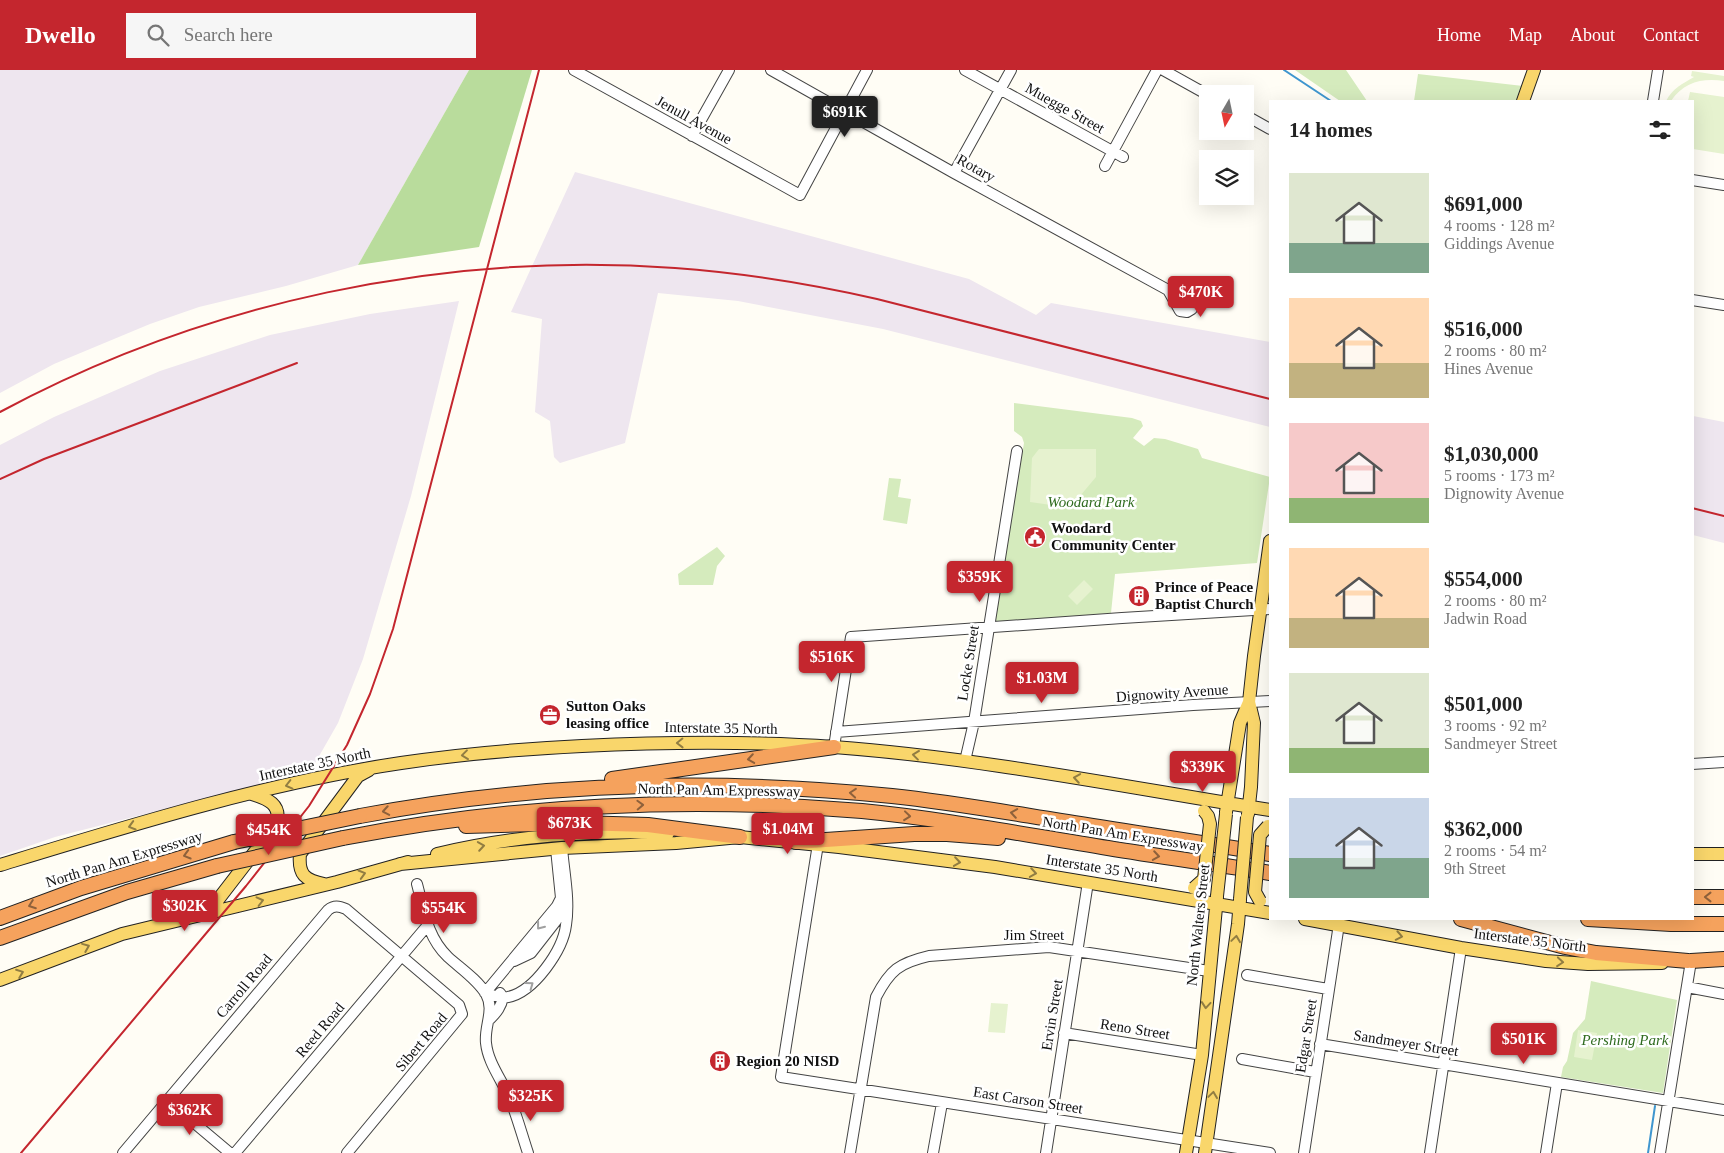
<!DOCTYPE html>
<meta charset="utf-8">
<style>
body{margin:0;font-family:"Times New Roman",serif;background:#f6f6f6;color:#222;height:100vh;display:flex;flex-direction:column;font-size:19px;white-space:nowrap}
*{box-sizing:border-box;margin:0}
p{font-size:16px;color:#767676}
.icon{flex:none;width:28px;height:28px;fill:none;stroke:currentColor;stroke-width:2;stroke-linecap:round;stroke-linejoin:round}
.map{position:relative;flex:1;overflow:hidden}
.side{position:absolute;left:1269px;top:30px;width:425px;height:820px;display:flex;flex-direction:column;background:#fff;border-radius:0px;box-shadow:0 5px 20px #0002}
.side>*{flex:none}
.needle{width:32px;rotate:189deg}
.buttons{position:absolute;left:1199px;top:15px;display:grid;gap:10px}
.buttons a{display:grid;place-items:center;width:55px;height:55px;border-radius:0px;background:#fff;box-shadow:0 5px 20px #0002;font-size:25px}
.price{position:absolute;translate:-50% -42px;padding:0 11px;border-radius:5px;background:#c4262e;color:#fff;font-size:16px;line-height:32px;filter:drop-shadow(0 1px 2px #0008)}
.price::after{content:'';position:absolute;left:50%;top:30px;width:15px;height:11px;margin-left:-8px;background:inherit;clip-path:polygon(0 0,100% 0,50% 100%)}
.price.active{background:#222;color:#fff}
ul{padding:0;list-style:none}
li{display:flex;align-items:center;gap:15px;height:125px;padding:0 20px}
li span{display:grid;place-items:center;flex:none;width:140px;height:100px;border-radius:0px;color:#555}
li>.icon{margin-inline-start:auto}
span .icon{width:60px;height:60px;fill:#fffc;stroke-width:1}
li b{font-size:21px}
h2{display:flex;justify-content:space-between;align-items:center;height:60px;padding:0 20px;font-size:21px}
header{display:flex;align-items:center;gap:30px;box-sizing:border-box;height:70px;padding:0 25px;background:#c4262e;color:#fff}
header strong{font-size:24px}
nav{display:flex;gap:28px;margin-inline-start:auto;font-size:18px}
.search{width:350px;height:45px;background:#f6f6f6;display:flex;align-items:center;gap:12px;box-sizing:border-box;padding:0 18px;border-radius:0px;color:#767676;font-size:19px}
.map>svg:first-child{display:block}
.industrial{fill:#eee6ef}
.green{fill:#d5ebbd}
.forest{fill:#b9dc9c}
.pitch{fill:#e6f2cf}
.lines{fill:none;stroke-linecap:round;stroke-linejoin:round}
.stream{stroke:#3f96cf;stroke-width:2}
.minor-casing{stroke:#444;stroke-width:12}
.major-casing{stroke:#222;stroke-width:14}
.highway-casing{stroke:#222;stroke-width:16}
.minor{stroke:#fff;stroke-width:10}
.major{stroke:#f9d66b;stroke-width:12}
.highway{stroke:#f5a25d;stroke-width:14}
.rail{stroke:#c4262e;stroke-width:2}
.major-bridge-casing{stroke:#222;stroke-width:14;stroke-linecap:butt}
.highway-bridge-casing{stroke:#222;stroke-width:16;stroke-linecap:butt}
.major-bridge{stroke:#f9d66b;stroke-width:12}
.highway-bridge{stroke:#f5a25d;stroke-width:14}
.oneway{stroke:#917d42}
.oneway2{stroke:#8e613b}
.oneway3{stroke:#a0a0a0}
.labels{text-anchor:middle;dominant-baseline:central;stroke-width:5;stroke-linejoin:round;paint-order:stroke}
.street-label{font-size:15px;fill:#111;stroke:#fff}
.park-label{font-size:15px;font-style:italic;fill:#2f6b1f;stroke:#fff}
.poi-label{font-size:15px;font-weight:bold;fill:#111;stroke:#fff;text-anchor:start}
</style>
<header>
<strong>Dwello</strong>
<div class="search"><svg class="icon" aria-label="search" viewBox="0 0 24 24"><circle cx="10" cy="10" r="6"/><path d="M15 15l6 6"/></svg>Search here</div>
<nav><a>Home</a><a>Map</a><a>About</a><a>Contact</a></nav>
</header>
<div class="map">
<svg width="1724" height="1083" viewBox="0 0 1724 1083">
<rect width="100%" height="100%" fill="#fffdf5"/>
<path class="industrial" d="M 0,0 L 469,0 L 358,195 L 286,216 L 199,237 L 150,254 L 54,294 L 0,323 Z
M 575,102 L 969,209 L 1036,245 L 1051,233 L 1270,272 L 1270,357 L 883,259 L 738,231 L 658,223 L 625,373 L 560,393 L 554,387 L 550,351 L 535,342 L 542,249 L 511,242 Z
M 459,231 L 411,426 L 363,589 L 338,653 L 310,702 L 55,767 L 0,786 L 0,375 L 54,347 L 160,301 L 270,265 L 370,244 Z
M 1693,346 L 1724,352 L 1724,473 L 1693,465 Z"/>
<path class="green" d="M 1295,0 L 1346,0 L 1367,31 L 1340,31 Z
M 1418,4 L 1523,16 L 1517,31 L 1414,31 Z
M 1014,333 L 1132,348 L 1141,351 L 1143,356 L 1133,368 L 1144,376 L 1154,368 L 1165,369 L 1198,379 L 1202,388 L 1270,407 L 1257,493 L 1115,504 L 1111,543 L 998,553 L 995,552 L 994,547 L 1024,373 L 1022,367 L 1014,361 Z
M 889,408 L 901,409 L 898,427 L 911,429 L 907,454 L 883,450 Z
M 717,477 L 725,486 L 717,496 L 713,515 L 679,515 L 678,504 Z
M 1591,911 L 1677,930 L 1663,1023 L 1561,1007 L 1563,997 L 1567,991 L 1573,963 L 1585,949 Z"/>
<path class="forest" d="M 469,0 L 532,0 L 479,177 L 358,195 Z"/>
<path class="pitch" d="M 1692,1 L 1724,6 L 1724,11 C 1702,8 1684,12 1671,31 L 1666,31 C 1673,18 1682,14 1694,7 L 1691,6 Z
M 1690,22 L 1724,27 L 1724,84 L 1693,79 L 1692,31 L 1688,31 Z
M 1039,379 L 1096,379 L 1096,407 L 1080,426 L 1058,436 L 1030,432 L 1032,388 Z
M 1084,510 L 1093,519 L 1077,535 L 1068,526 Z
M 991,933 L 1008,934 L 1005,963 L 988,962 Z
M 1578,960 L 1597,963 L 1592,990 L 1574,987 Z"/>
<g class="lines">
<path class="stream" d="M 1284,0 L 1331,31
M 1648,1083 L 1655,1036"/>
<g class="minor-casing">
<path id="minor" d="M 574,0 L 800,125 L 867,0
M 771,0 L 954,103 L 1168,220 L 1190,227 L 1193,233 L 1192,239 L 1187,242 L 1180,241 L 1168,220
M 965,0 L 1123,87
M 1163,0 L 1208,25
M 1653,31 L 1658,0
M 1245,45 L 1270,59
M 692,66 L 729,0
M 1105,96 L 1157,0
M 954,103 L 1011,0
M 1692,110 L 1724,115
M 1692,230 L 1724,235
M 836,662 L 1193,635 L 1270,631
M 834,677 L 851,567 L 1122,548 L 1270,539
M 965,691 L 974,652 L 1017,381
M 1692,694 L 1724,692
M 818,774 L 781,1007 L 1270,1083
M 556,779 L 561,828 L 557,836 L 485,923 C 492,925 501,928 508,927 C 534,922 563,880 566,855 C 570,830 564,803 562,778
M 417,814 C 424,840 427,867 448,887 C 460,898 477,909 486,924 C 495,940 484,956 486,973 C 488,993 502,1010 510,1029 C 517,1046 522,1065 528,1083
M 514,891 L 531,883 L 556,851 L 560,843 L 560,831
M 1247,905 L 1328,919
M 1687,917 L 1724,924
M 490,949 C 497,942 501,937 503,927 L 500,923
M 1064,963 L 1202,985
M 1320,974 L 1724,1040
M 1242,989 L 1315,1002
M 167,1030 L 230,1083
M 123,1083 L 328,840 C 334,835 339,836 346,839 L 459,935 L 462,944 L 347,1083
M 235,1083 L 427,856
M 850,1083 L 876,927 C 890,900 899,893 929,886 L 1049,877 L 1209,901
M 933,1083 L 942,1033
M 1046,1083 L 1088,812
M 1304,1083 L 1339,854
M 1430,1083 L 1461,878
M 1546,1083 L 1557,1013
M 1660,1083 L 1691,891"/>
</g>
<g class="major-casing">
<path id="major" d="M 1523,31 L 1534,0
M 1226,742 L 1240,653 L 1249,632 L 1254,586 L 1270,471
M 1248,744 L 1251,717 L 1254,653 L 1249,632
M 437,784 C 510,766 593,760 668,763
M 1692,784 L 1724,784
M 400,794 L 562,778 L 676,773 L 740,767 L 839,777 L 995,797 L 1270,843
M 0,795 C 131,755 266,713 401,693 C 461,684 522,679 582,676 C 666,672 750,671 834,677 C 981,688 1125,717 1270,740
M 324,814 C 305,810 298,805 300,784 L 358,706 L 369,700
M 201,841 L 217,831 L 277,753 C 281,734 268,729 252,724
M 1305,849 L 1461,878 L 1546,891 L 1588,894 L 1662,893
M 0,910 L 122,864 L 337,812 L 408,792
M 1186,1083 L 1202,985 L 1217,827
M 1205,1083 L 1238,854 L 1240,830"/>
</g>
<g class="highway-casing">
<path id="highway" d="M 612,709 L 834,677
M 360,746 C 535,713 715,708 892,726 C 949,732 1005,742 1061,751 C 1130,762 1200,772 1270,784
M 466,756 L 577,753 L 648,755 L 740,767
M 343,768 C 513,735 688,726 862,741 C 944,749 1026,765 1108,778 C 1162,787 1216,794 1270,803
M 796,772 L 914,764 L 947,764 L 998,768
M 1692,827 L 1724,827
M 0,848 L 81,818 L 234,772
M 1461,849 L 1565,877 L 1596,883 L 1688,891
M 1588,849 L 1671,854 L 1724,854
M 0,868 L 127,822 L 217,796
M 1691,891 L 1724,889"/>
</g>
<use href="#minor" class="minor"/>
<use href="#major" class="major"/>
<use href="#highway" class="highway"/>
<path class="rail" d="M 0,342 C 205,232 443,181 675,198 C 744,203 811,214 877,229 L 1270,329
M 0,409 L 44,389 L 297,293
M 1692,438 L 1724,446
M 21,1083 L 246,816 L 309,736 L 347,675 L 370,624 L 393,559 L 539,0"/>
<g class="major-bridge-casing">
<path id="major-bridge" d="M 1194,818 L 1204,809 L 1210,754 L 1208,746 L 1204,741
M 1217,826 L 1226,744
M 1240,829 L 1247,747
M 1260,831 L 1255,822 L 1260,765 L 1268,756"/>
</g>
<g class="highway-bridge-casing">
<path id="highway-bridge" d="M 234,772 L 360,746
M 217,796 L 343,768"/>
</g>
<use href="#major-bridge" class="major-bridge"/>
<use href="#highway-bridge" class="highway-bridge"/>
</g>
<defs><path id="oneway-chevron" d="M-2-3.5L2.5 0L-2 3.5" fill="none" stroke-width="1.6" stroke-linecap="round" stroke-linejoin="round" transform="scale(1.25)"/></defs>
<g class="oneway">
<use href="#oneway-chevron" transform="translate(680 673) rotate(179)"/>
<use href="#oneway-chevron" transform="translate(465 685) rotate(173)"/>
<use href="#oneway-chevron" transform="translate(916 685) rotate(-173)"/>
<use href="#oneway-chevron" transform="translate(1077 708) rotate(-171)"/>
<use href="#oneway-chevron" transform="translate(289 715) rotate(166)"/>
<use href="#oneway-chevron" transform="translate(132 756) rotate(164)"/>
<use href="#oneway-chevron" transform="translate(481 776) rotate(-9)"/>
<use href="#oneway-chevron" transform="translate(957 792) rotate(8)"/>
<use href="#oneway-chevron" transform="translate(1033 803) rotate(9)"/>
<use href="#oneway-chevron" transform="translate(362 804) rotate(-16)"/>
<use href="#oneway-chevron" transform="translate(260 831) rotate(-14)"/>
<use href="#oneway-chevron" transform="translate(1399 866) rotate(11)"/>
<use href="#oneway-chevron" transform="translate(1236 869) rotate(-82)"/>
<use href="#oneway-chevron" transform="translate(86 877) rotate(-22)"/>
<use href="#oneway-chevron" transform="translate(1560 892) rotate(5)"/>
<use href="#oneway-chevron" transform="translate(20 903) rotate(-21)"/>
<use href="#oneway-chevron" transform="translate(1206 935) rotate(95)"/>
<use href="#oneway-chevron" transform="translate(1213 1025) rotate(-82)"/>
</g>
<g class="oneway2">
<use href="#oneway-chevron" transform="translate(751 689) rotate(171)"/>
<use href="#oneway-chevron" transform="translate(853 723) rotate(-175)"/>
<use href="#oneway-chevron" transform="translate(640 735) rotate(-2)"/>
<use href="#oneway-chevron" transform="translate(386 741) rotate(170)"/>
<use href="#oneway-chevron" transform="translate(1014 743) rotate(-171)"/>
<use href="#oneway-chevron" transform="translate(907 746) rotate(6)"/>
<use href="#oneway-chevron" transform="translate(187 785) rotate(164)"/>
<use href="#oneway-chevron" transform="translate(1156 786) rotate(9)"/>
<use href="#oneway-chevron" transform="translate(1708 827) rotate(180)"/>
<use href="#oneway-chevron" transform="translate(32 835) rotate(160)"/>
</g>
<g class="oneway3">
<use href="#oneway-chevron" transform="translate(540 856) rotate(128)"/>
<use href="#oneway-chevron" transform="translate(530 915) rotate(-36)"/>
</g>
<defs>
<g id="civic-disc" transform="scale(1.125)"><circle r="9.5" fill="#c4262e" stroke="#fff"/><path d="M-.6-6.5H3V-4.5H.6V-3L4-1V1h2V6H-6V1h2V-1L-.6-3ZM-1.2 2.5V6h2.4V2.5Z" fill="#fff"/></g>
<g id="building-disc" transform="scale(1.125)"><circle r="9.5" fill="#c4262e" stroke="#fff"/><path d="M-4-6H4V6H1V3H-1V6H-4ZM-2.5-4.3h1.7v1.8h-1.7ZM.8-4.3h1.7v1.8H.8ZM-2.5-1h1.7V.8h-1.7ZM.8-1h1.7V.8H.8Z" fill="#fff"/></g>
<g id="office-disc" transform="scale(1.125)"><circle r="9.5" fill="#c4262e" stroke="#fff"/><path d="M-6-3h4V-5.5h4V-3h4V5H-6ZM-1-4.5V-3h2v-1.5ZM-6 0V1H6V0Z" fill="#fff"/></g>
</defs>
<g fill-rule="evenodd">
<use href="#civic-disc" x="1035" y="467"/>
<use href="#building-disc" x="1139" y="526"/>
<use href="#office-disc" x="550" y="645"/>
<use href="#building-disc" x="720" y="991"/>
</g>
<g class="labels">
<g class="street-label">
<text transform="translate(1065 38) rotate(29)">Muegge Street</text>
<text transform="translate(694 50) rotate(29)">Jenull Avenue</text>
<text transform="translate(976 98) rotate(29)">Rotary</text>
<text transform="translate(968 593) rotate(-81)">Locke Street</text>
<text transform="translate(1172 623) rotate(-4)">Dignowity Avenue</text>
<text transform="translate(721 658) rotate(1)">Interstate 35 North</text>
<text transform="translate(315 694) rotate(-12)">Interstate 35 North</text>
<text transform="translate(719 720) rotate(1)">North Pan Am Expressway</text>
<text transform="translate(1123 764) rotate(9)">North Pan Am Expressway</text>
<text transform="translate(124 789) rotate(-17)">North Pan Am Expressway</text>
<text transform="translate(1102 798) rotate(9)">Interstate 35 North</text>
<text transform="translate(1198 855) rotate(-84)">North Walters Street</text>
<text x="1034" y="865">Jim Street</text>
<text transform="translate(1530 870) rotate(7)">Interstate 35 North</text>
<text transform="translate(244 916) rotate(-50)">Carroll Road</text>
<text transform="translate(1052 945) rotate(-81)">Ervin Street</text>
<text transform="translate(1135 959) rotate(9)">Reno Street</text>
<text transform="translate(320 960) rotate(-50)">Reed Road</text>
<text transform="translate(1306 966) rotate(-81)">Edgar Street</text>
<text transform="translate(421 972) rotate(-50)">Sibert Road</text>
<text transform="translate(1406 973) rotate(9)">Sandmeyer Street</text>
<text transform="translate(1028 1030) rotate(9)">East Carson Street</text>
</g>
<g class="park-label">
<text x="1091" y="432">Woodard Park</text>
<text x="1625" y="970">Pershing Park</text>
</g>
<g class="poi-label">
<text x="1051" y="458">Woodard<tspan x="1051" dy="17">Community Center</tspan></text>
<text x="1155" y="517">Prince of Peace<tspan x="1155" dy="17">Baptist Church</tspan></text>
<text x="566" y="636">Sutton Oaks<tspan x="566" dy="17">leasing office</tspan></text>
<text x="736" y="991">Region 20 NISD</text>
</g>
</g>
</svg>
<div class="buttons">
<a><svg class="needle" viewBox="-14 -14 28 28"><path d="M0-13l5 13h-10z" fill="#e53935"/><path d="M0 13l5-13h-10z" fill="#767676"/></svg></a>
<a><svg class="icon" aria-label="layers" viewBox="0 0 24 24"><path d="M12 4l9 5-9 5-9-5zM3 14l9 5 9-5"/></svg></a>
</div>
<b class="price active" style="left:845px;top:68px">$691K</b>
<b class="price" style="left:1201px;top:248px">$470K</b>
<b class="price" style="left:980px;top:533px">$359K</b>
<b class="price" style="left:832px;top:613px">$516K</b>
<b class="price" style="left:1042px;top:634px">$1.03M</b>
<b class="price" style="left:1203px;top:723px">$339K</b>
<b class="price" style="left:570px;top:779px">$673K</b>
<b class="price" style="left:788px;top:785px">$1.04M</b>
<b class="price" style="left:269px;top:786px">$454K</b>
<b class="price" style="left:185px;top:862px">$302K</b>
<b class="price" style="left:444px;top:864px">$554K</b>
<b class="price" style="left:1524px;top:995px">$501K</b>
<b class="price" style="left:531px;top:1052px">$325K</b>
<b class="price" style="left:190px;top:1066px">$362K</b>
<section class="side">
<h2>14 homes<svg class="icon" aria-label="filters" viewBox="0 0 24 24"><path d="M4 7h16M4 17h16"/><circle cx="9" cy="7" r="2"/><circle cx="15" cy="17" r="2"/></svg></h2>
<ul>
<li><span style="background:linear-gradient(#dfe7d0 70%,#7fa58c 0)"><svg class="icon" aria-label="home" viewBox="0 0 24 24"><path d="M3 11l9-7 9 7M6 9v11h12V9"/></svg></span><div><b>$691,000</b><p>4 rooms · 128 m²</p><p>Giddings Avenue</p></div></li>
<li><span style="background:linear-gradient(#ffd9b3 65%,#c2b280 0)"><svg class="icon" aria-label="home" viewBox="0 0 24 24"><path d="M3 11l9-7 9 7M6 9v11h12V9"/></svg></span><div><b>$516,000</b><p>2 rooms · 80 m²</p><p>Hines Avenue</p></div></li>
<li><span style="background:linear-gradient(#f6c9c9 75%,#8fb573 0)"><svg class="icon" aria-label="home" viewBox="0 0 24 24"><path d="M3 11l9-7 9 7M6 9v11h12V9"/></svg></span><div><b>$1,030,000</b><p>5 rooms · 173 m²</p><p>Dignowity Avenue</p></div></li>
<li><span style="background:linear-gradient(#ffd9b3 70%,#c2b280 0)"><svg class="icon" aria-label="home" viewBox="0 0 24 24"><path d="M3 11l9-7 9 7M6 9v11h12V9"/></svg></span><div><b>$554,000</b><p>2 rooms · 80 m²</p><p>Jadwin Road</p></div></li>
<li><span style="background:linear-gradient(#dfe7d0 75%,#8fb573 0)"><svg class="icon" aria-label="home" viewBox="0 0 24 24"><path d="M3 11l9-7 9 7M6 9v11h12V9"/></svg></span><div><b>$501,000</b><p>3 rooms · 92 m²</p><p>Sandmeyer Street</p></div></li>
<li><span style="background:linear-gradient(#c9d6e8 60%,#7fa58c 0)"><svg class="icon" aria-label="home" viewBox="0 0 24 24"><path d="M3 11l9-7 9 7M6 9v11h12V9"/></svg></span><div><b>$362,000</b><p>2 rooms · 54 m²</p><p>9th Street</p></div></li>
</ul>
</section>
</div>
